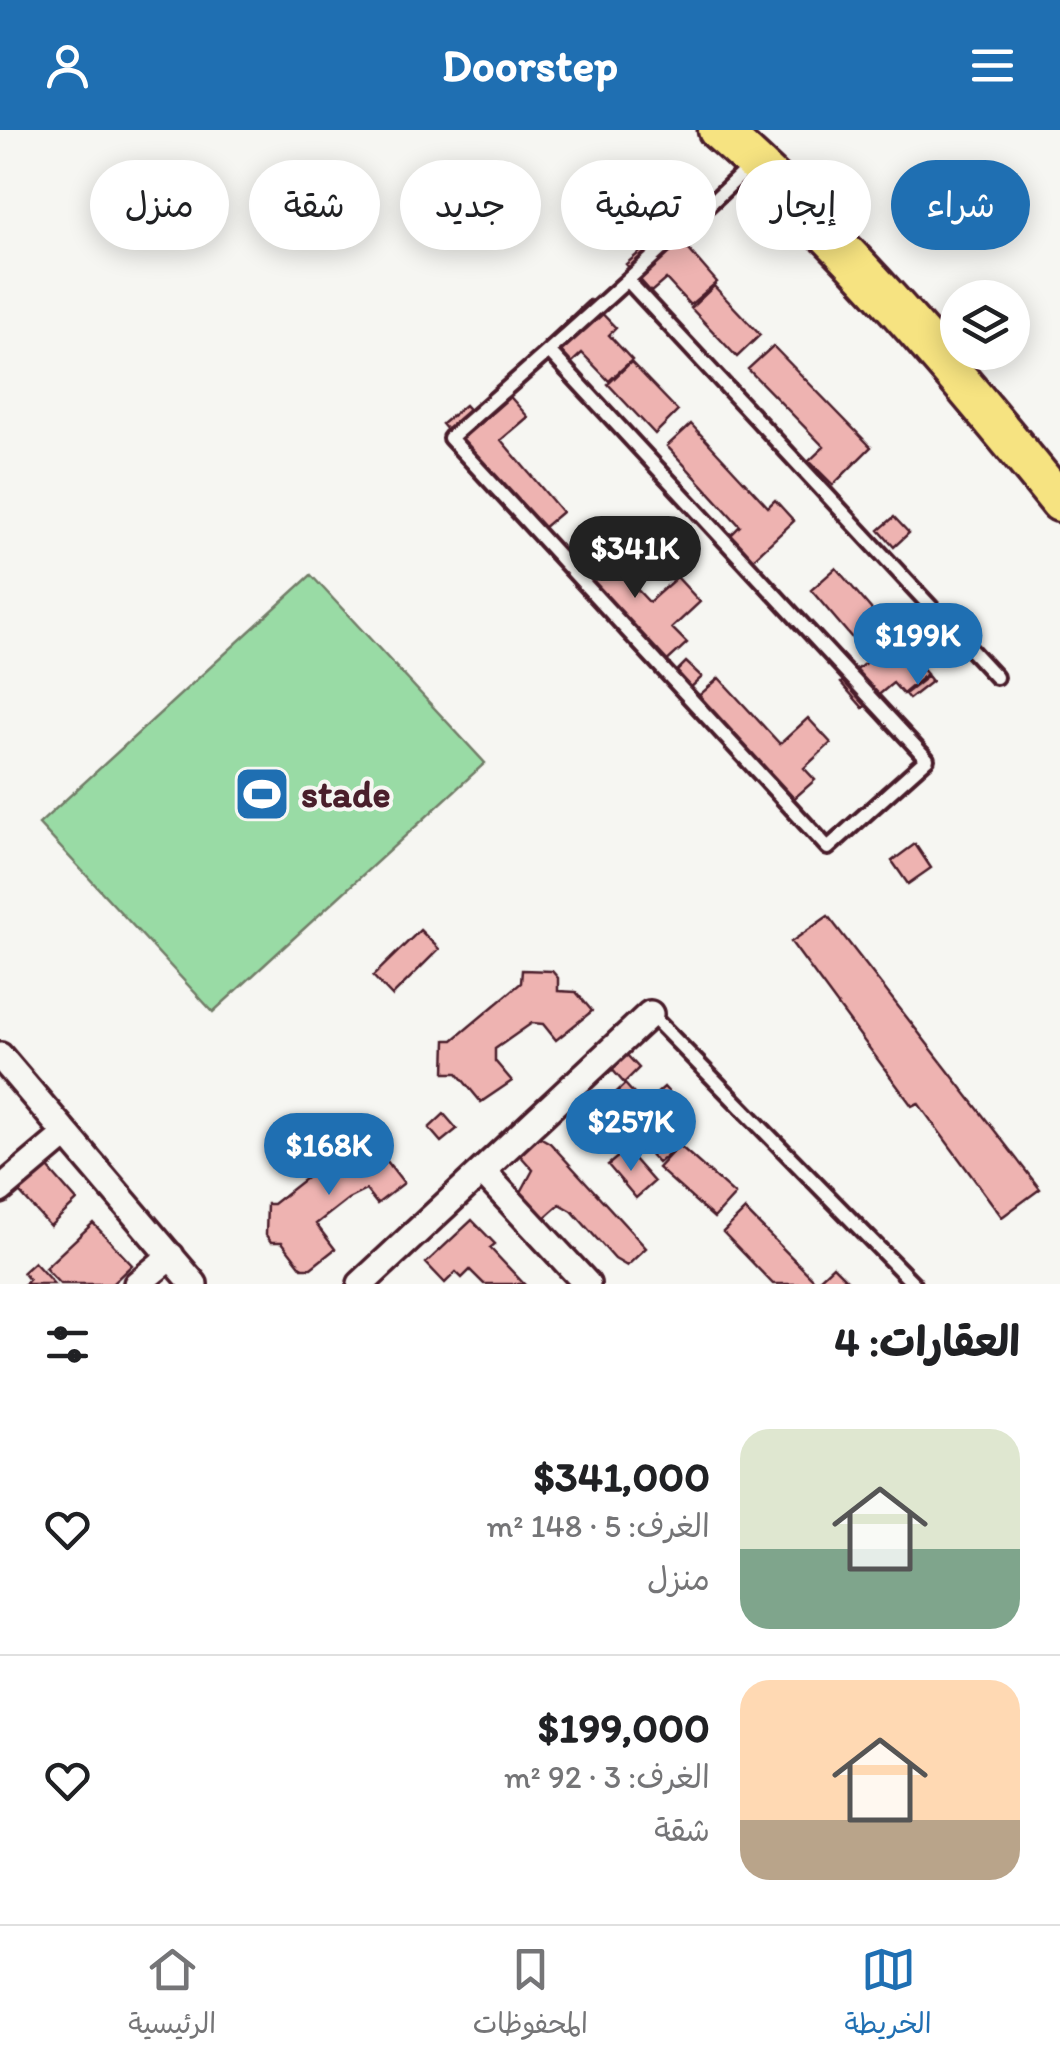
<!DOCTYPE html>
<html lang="ar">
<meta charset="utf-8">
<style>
body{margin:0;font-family:Itim,"Playpen Sans Arabic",sans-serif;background:#f2f2f2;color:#202124;direction:rtl;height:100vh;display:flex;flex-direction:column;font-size:38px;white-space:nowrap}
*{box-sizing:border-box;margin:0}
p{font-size:32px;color:#757577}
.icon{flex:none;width:55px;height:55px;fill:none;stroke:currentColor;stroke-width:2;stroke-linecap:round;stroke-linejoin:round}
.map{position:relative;height:1154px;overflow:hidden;direction:ltr}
.side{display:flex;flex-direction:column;background:#fff;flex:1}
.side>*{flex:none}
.banner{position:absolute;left:30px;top:30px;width:1000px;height:90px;direction:rtl;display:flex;gap:20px}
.buttons{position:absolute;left:940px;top:150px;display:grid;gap:20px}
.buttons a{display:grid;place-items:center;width:90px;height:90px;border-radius:50%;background:#fff;box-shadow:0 5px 25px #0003;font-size:50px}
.price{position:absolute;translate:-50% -85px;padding:0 22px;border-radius:35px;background:#1f6fb2;color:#fff;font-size:32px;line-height:65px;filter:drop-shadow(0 2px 5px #0008)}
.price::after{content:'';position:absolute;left:50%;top:60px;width:30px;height:22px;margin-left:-15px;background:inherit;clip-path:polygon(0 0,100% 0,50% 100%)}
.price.on{background:#222;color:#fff}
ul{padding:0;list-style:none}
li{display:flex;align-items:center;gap:30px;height:250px;padding:0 40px}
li+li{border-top:2px solid #e0e0e0}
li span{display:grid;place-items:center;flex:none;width:280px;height:200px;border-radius:30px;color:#555}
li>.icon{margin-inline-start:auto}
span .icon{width:120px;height:120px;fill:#fffc;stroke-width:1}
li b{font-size:42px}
h2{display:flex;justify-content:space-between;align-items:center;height:120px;padding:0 40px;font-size:42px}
.pill{padding:0 35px;border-radius:45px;background:#fff;box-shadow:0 5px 25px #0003;font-size:35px;line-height:90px}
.pill.on{background:#1f6fb2;color:#fff}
header{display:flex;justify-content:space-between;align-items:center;height:130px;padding:0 40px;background:#1f6fb2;color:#fff;font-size:45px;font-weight:800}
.menu{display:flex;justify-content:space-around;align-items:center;height:140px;border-top:2px solid #e0e0e0;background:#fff;font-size:28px;color:#757577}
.menu a{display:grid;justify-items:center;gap:5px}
.menu .on{color:#1f6fb2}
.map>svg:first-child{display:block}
.green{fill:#99dba5;stroke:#727d68;stroke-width:2.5}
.building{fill:#eeb3b1;stroke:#4a1f2b;stroke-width:2.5}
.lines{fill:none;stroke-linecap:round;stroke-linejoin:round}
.lane-casing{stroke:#4a1f2b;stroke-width:20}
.street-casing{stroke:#4a1f2b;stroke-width:32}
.primary-casing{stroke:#4a1f2b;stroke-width:45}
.lane{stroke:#f6f6f2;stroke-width:12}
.street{stroke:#f6f6f2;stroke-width:25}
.primary{stroke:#f6e381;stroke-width:38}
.labels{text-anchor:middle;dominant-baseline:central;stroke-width:8;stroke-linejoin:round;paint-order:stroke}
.poi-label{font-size:38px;font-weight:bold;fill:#4a1f2b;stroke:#f6f6f2;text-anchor:start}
</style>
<header><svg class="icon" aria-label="menu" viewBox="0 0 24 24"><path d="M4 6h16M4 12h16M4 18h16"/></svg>Doorstep<svg class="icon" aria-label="person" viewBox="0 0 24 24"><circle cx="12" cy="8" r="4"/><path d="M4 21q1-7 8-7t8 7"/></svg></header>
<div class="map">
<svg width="1060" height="1154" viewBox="0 0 1060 1154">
<rect width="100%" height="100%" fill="#f6f6f2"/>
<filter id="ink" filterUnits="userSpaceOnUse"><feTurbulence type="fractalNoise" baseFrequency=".01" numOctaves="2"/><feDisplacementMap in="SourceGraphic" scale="20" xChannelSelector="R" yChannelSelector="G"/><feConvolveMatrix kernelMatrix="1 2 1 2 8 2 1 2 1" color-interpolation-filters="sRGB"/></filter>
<g filter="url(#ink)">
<path class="green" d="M 311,445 L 485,633 L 213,882 L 39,694 Z"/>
<path class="building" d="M 669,97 L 717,152 L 690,175 L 666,149 L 651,162 L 626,134 Z
M 714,156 L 760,205 L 737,227 L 691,178 Z
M 589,170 L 616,198 L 609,205 L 632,230 L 609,251 L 582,223 L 567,237 L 544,212 Z
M 773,216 L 871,317 L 833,355 L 809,331 L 824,317 L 748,239 Z
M 631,232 L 678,281 L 655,304 L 608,254 Z
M 506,262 L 528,287 L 501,310 L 562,382 L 536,404 L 442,294 L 465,275 L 476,287 Z
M 691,294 L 768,377 L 775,370 L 794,391 L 749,433 L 727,409 L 740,396 L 667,316 Z
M 894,387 L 909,403 L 894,417 L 879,400 Z
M 587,406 L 649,472 L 677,447 L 700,472 L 672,498 L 687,513 L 662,536 L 563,428 Z
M 836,438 L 927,544 L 903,564 L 893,553 L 863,578 L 841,553 L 870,529 L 811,460 Z
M 686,532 L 702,547 L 686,562 L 671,547 Z
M 928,546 L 932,551 L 909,569 L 905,564 Z
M 719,548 L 780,614 L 808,588 L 831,613 L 804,638 L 815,650 L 789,673 L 695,569 Z
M 915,714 L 931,738 L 908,754 L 892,731 Z
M 828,786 L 1040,1059 L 1002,1087 L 918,973 L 912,976 L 791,812 Z
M 420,800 L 439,819 L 392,866 L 373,846 Z
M 522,840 L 552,841 L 558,848 L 558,861 L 576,862 L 592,881 L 556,910 L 543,894 L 532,893 L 495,919 L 495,931 L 512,951 L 481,972 L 457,943 L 445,943 L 446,910 L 453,910 L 521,853 Z
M 626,924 L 639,938 L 624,953 L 611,938 Z
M 625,954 L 644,975 L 664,957 L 684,979 L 664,996 L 680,1014 L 658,1033 L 604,974 Z
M 444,984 L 457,999 L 441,1012 L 429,998 Z
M 343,1006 L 376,1007 L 376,1017 L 404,1053 L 377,1074 L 366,1060 L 348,1069 L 316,1094 L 335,1119 L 311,1138 L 302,1138 L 282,1112 L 271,1112 L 266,1105 L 267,1074 L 273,1074 L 343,1019 Z
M 538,1006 L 550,1013 L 646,1118 L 627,1136 L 615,1129 L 572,1081 L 560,1074 L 542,1090 L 520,1064 L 533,1040 L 518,1023 Z
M 679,1015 L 735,1065 L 714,1088 L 658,1038 Z
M 626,1020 L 654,1052 L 636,1068 L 608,1035 Z
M 41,1030 L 77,1071 L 50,1096 L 13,1055 Z
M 745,1080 L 816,1152 L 833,1136 L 851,1154 L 773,1154 L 723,1102 Z
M 472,1090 L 495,1114 L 490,1118 L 524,1154 L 484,1154 L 470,1140 L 462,1148 L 456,1142 L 445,1153 L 426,1133 Z
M 93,1093 L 132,1135 L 112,1154 L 60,1154 L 45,1138 Z
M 34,1132 L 54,1154 L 25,1154 L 29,1150 L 23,1142 Z"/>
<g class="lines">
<g class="lane-casing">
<path id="lane" d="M 629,152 L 996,547
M 549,221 L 927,629 L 828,718 L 450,308 C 553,218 654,128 753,33
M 650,884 L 914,1154"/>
</g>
<g class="street-casing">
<path id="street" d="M 0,926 L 194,1154
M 482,1041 L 587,1154
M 0,1060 L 64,1006
M 137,1154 L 171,1126
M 361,1154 L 650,884"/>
</g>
<g class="primary-casing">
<path id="primary" d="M 718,0 C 844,110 955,242 1060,372"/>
</g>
<use href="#lane" class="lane"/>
<use href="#street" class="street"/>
<use href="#primary" class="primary"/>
</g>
</g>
<defs>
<g id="stadium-square" transform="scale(2.875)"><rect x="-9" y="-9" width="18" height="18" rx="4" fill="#1f6fb2" stroke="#f6f6f2"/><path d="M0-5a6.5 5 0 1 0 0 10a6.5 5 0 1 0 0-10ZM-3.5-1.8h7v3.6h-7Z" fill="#fff"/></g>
</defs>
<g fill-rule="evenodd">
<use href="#stadium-square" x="262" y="664"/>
</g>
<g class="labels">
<g class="poi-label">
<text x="301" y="664">stade</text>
</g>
</g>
</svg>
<div class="buttons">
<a><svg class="icon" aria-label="layers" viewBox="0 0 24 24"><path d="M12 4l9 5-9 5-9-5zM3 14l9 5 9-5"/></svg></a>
</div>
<b class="price on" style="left:635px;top:471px">$341K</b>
<b class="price" style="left:918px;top:558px">$199K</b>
<b class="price" style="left:631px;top:1044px">$257K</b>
<b class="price" style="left:329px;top:1068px">$168K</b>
<div class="banner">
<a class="pill on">شراء</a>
<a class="pill">إيجار</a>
<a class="pill">تصفية</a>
<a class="pill">جديد</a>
<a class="pill">شقة</a>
<a class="pill">منزل</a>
</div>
</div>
<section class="side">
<h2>العقارات: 4<svg class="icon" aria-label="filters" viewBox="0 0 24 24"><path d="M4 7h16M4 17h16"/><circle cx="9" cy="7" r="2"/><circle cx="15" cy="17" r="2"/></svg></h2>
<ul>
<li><span style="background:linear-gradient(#dfe7d0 60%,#7fa58c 0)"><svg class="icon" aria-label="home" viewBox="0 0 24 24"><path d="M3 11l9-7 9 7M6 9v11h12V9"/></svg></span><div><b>$341,000</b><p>الغرف: 5 · 148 m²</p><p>منزل</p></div><svg class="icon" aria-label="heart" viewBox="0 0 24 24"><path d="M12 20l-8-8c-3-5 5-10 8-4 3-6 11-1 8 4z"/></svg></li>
<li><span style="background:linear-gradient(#ffd9b3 70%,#b9a48a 0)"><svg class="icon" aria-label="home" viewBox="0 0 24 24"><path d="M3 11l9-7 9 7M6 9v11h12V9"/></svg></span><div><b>$199,000</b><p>الغرف: 3 · 92 m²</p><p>شقة</p></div><svg class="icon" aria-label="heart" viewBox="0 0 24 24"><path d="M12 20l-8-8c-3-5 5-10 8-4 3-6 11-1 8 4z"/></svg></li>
</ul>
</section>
<nav class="menu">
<a class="on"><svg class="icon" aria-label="map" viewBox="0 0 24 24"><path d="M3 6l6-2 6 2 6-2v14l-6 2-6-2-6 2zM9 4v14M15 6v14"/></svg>الخريطة</a>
<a><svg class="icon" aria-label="saved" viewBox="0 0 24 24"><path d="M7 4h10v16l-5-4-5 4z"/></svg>المحفوظات</a>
<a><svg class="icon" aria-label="home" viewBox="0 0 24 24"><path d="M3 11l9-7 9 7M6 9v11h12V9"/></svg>الرئيسية</a>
</nav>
